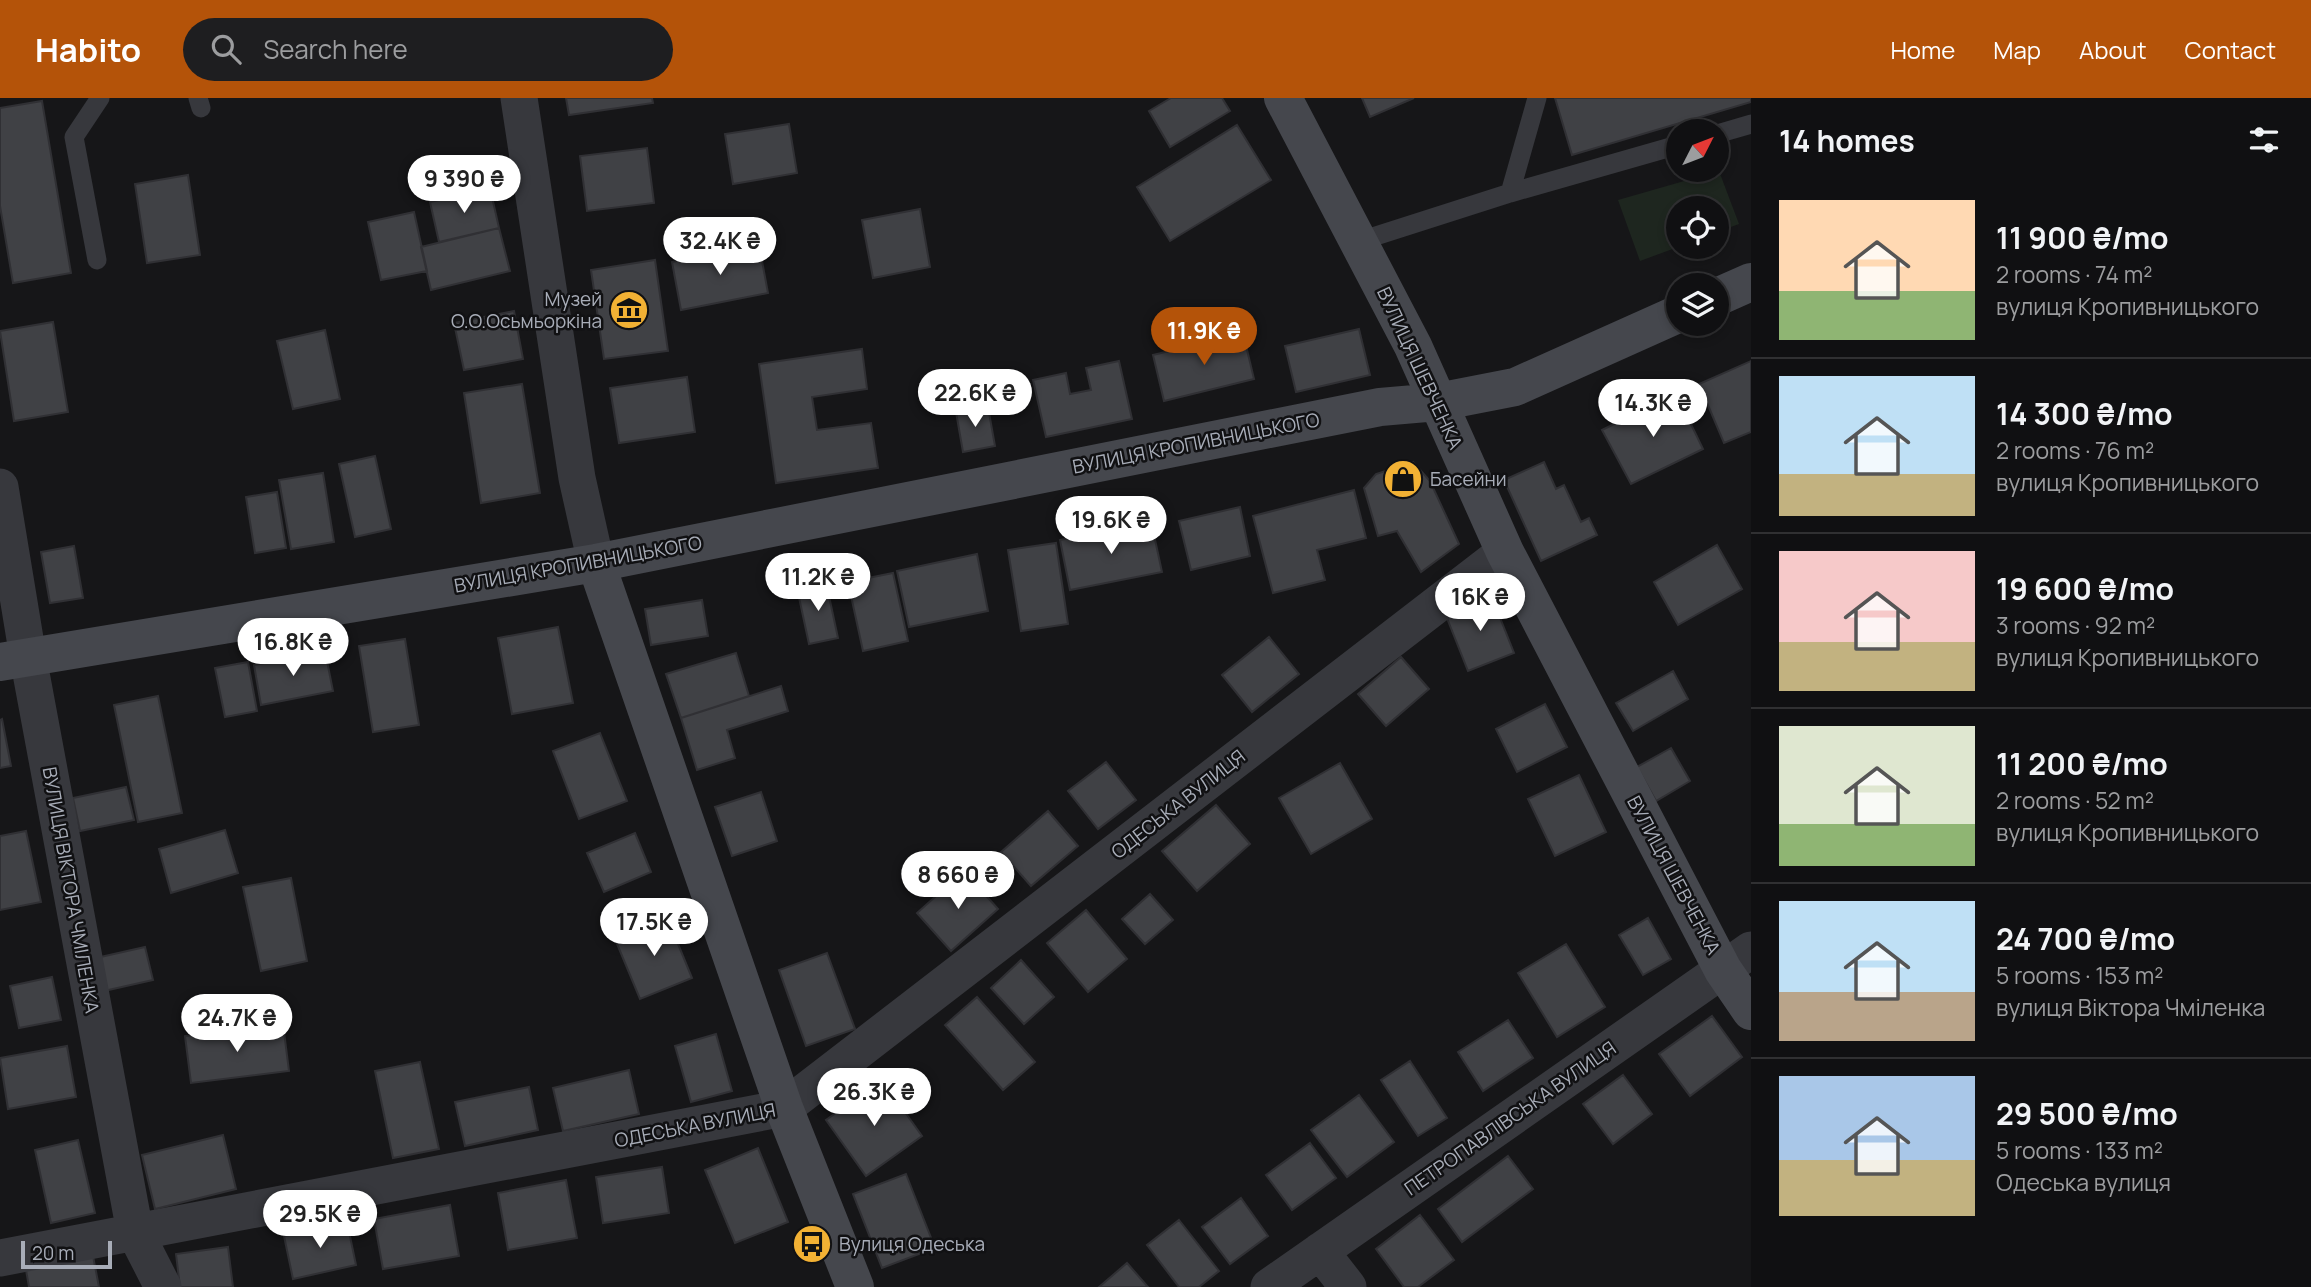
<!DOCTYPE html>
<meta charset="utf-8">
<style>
body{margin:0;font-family:Manrope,sans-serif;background:#1e1e20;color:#f1f3f6;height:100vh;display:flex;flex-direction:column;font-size:26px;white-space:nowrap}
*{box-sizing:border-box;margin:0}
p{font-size:23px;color:#9c9d9f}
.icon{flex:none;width:38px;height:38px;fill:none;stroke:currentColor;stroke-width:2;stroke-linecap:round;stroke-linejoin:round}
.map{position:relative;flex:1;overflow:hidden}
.sheet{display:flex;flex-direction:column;background:#101012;width:560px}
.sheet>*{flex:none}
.needle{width:46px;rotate:48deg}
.buttons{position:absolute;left:1666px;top:21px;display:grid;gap:14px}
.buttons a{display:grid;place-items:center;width:63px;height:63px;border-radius:50%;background:#101012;box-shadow:0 4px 10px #0003,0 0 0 2px #303032;font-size:35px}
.scale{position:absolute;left:21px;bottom:18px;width:91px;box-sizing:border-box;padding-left:7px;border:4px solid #a8adb8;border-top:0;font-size:19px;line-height:24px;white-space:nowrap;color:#a8adb8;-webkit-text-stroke:5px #111113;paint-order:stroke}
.price{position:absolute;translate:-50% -60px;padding:0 16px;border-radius:24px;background:#fff;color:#222;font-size:23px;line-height:46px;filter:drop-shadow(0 2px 4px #0008)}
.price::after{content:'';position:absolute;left:50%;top:42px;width:21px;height:16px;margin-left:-10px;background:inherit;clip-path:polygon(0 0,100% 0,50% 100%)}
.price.on{background:#b45309;color:#fff}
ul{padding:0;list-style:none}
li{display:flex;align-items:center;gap:21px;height:175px;padding:0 28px}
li+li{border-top:2px solid #303032}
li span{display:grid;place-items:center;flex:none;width:196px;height:140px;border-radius:0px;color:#555}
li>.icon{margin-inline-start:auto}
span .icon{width:84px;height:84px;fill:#fffc;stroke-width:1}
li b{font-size:30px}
h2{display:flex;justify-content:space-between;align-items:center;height:84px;padding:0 28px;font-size:30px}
header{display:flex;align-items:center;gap:42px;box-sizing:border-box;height:98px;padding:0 35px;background:#b45309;color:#fff}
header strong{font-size:33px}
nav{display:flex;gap:38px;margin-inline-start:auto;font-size:24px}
.search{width:490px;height:63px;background:#1e1e20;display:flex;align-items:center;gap:18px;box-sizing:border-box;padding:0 24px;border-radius:38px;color:#9c9d9f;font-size:26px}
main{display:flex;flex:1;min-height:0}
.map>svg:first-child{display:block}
.green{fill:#1e261f}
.building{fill:#404145;stroke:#303034;stroke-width:2}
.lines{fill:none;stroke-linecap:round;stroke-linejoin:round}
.lane{stroke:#37383d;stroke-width:19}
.street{stroke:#37383d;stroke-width:37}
.secondary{stroke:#45474d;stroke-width:38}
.labels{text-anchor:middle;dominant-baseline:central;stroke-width:5;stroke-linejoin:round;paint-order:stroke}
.poi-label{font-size:19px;fill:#a8adb8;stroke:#111113;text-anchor:start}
.street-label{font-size:19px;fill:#a8adb8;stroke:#111113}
</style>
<header>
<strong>Habito</strong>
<div class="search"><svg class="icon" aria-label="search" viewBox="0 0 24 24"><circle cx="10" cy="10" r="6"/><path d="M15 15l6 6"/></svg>Search here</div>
<nav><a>Home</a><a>Map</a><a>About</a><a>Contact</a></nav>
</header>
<main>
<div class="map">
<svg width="1751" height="1189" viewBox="0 0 1751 1189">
<rect width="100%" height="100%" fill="#161618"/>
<path class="green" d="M 1719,73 L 1739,126 L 1717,134 L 1717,110 L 1678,110 L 1678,149 L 1640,163 L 1618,102 Z"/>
<path class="building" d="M 566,0 L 652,0 L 653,5 L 569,17 Z
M 1171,0 L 1222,0 L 1230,13 L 1170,49 L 1149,13 Z
M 1362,0 L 1414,0 L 1370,19 Z
M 1555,0 L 1751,0 L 1751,4 L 1572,57 Z
M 42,3 L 71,175 L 13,185 L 0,108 L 0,10 Z
M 789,26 L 797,75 L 733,86 L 725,36 Z
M 1237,27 L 1271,82 L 1170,143 L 1137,89 Z
M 647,50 L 654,105 L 587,113 L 580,58 Z
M 188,77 L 200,157 L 147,165 L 135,86 Z
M 490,90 L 499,130 L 439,144 L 430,104 Z
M 920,111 L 930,169 L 873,180 L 862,122 Z
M 414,114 L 427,173 L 381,182 L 368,124 Z
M 499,130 L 510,173 L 431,192 L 421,149 Z
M 759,147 L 768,195 L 681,212 L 672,164 Z
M 655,162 L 668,253 L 604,261 L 591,172 Z
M 514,213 L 523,261 L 464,272 L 454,225 Z
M 53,224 L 68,314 L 14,323 L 0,233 Z
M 1359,231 L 1370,277 L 1296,294 L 1285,248 Z
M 325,232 L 340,301 L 293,311 L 277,243 Z
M 1243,235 L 1254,281 L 1164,303 L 1153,257 Z
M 862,251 L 867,291 L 812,299 L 817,332 L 871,325 L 878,370 L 776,385 L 759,266 Z
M 1119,263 L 1132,321 L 1046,339 L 1033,282 L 1066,275 L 1070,296 L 1091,292 L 1086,270 Z
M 1751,263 L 1751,334 L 1724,345 L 1699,286 Z
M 687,279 L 695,334 L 619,345 L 610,290 Z
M 522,286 L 540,395 L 481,405 L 464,295 Z
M 1676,295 L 1703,351 L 1631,386 L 1602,332 Z
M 988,309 L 995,348 L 963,354 L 956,314 Z
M 375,358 L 391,431 L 355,439 L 339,366 Z
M 1413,364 L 1430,383 L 1459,446 L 1421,474 L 1397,433 L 1378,438 L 1364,390 L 1376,376 Z
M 1544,364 L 1556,391 L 1564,387 L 1581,424 L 1589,420 L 1597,437 L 1541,463 L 1504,382 Z
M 323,375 L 334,444 L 291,451 L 279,382 Z
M 1354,392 L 1366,440 L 1317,452 L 1325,482 L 1273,495 L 1253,418 Z
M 277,394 L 286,450 L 255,455 L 246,399 Z
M 1240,409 L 1250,458 L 1191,472 L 1179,423 Z
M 1151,423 L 1162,474 L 1070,492 L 1060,442 Z
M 1056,445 L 1068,526 L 1021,533 L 1008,452 Z
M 1717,447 L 1742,491 L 1678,527 L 1654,484 Z
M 74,448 L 83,500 L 50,505 L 41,454 Z
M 977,456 L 988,513 L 909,529 L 897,473 Z
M 893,475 L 908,543 L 863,553 L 848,484 Z
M 826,484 L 838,540 L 809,546 L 797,490 Z
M 1491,497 L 1514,555 L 1468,573 L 1445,515 Z
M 702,502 L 708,538 L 651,547 L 645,511 Z
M 558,529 L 573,605 L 512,616 L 498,540 Z
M 1269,539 L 1299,576 L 1252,614 L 1222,577 Z
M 405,541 L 419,627 L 373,634 L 359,548 Z
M 325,553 L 333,593 L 261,607 L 254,567 Z
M 736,555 L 749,598 L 681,620 L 666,576 Z
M 1401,559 L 1429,591 L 1386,628 L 1358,596 Z
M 248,564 L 257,613 L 225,619 L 215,570 Z
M 1673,573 L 1688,601 L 1633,633 L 1616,605 Z
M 781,588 L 788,613 L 727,632 L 735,660 L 697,672 L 681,620 Z
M 158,598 L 182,715 L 138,724 L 114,607 Z
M 1545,606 L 1567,649 L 1517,674 L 1496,631 Z
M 2,621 L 11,668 L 0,670 L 0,622 Z
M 600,635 L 627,703 L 579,721 L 553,653 Z
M 1671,650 L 1690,683 L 1656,703 L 1637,669 Z
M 1106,664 L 1136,702 L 1098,731 L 1068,693 Z
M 1340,665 L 1372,721 L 1311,756 L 1279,700 Z
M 1579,677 L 1606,734 L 1555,758 L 1528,701 Z
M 126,689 L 134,722 L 80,733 L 73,700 Z
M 761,694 L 777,743 L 732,758 L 715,709 Z
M 1216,707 L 1250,746 L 1197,793 L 1162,753 Z
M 1048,713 L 1078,748 L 1031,788 L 1001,754 Z
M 225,732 L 238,775 L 171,795 L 159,751 Z
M 26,733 L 41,804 L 0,812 L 0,738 Z
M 635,735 L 651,774 L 604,794 L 587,755 Z
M 964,773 L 998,811 L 951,853 L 917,815 Z
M 291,780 L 307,863 L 261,873 L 243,789 Z
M 1150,796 L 1173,822 L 1145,846 L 1122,821 Z
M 1086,812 L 1127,861 L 1088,894 L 1047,845 Z
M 667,819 L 692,880 L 640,901 L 615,841 Z
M 1648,820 L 1671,861 L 1643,877 L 1619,837 Z
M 1566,846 L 1605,909 L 1557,939 L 1518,875 Z
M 145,849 L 153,882 L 104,893 L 96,860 Z
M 827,855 L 855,931 L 806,948 L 779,872 Z
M 1021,862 L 1054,899 L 1024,926 L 991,890 Z
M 52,879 L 61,922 L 19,930 L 10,888 Z
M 977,899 L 1035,964 L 1003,992 L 945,927 Z
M 1712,918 L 1742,959 L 1690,998 L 1659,956 Z
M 1508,922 L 1533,960 L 1483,993 L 1458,954 Z
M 283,926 L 289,973 L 191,985 L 185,938 Z
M 716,936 L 732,993 L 691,1004 L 675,948 Z
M 67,948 L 76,999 L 8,1011 L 0,960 Z
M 1410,963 L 1447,1020 L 1418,1038 L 1381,982 Z
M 420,964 L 439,1051 L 393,1060 L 375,973 Z
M 629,972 L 639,1016 L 563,1033 L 553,990 Z
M 1623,977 L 1652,1016 L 1613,1046 L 1583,1006 Z
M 882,982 L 922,1038 L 866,1078 L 826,1022 Z
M 529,989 L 538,1032 L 465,1048 L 455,1004 Z
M 1359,997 L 1394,1044 L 1347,1079 L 1311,1032 Z
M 223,1037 L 236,1091 L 155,1111 L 142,1057 Z
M 78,1042 L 95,1115 L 51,1125 L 35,1052 Z
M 1310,1045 L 1336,1080 L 1292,1112 L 1266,1077 Z
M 758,1050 L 788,1124 L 735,1145 L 705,1072 Z
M 1508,1058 L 1533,1091 L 1462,1144 L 1438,1111 Z
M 662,1069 L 669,1115 L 603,1125 L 596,1079 Z
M 906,1076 L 935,1150 L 882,1170 L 853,1096 Z
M 566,1082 L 577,1140 L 508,1152 L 498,1095 Z
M 1241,1100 L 1268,1138 L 1230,1166 L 1202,1129 Z
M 450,1107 L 459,1158 L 383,1171 L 374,1121 Z
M 1420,1117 L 1454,1162 L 1418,1189 L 1404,1189 L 1376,1151 Z
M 1179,1122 L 1219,1173 L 1199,1189 L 1179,1189 L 1147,1147 Z
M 347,1124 L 356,1167 L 293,1181 L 284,1138 Z
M 228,1149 L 233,1189 L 180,1189 L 176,1156 Z
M 93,1158 L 99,1189 L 29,1189 L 26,1172 Z
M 1127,1165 L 1148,1189 L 1099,1189 Z"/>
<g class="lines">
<path class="lane" d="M 198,0 L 201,10
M 1717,36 L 1751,26
M 1510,95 L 1537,0
M 1360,143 L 1510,95 L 1678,47
M 97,162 L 74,39 L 100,0"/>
<path class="street" d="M 519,0 L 577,380 L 596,465
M 0,389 L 28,559 L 135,1134 L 163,1189
M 1320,1153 L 1348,1189
M 0,1160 L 784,1010 L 1505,454
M 1269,1189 L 1751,852"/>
<path class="secondary" d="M 1283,0 L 1413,248 L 1505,454 L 1723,872 L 1751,913
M 1717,199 L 1751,184
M 596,465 L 784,1010 L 855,1189
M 0,564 L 596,465 L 1380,309 L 1438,304 L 1515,289 L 1678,216"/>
</g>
<defs>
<g id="museum-disc" transform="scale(2.0125)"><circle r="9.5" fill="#f2b134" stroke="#111113"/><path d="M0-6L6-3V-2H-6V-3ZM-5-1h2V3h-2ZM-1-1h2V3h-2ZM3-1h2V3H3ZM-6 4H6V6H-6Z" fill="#111"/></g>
<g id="shop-disc" transform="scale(2.0125)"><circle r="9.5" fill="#f2b134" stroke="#111113"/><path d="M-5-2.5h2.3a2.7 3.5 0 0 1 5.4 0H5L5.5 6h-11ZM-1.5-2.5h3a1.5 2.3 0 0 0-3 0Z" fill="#111"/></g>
<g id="bus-disc" transform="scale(2.0125)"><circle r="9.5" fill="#f2b134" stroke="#111113"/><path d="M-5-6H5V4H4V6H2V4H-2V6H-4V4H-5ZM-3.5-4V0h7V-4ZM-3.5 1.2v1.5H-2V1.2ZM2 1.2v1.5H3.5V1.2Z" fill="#111"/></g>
</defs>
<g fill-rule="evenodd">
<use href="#museum-disc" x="629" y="212"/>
<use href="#shop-disc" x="1403" y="381"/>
<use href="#bus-disc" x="812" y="1146"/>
</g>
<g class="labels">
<g class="poi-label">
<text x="602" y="201" text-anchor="end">Музей<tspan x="602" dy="22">О.О.Осьмьоркіна</tspan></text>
<text x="1430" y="381">Басейни</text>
<text x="839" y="1146">Вулиця Одеська</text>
</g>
<g class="street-label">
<text transform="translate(1420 270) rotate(65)">ВУЛИЦЯ ШЕВЧЕНКА</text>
<text transform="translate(1196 345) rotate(-11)">ВУЛИЦЯ КРОПИВНИЦЬКОГО</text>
<text transform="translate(578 466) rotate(-10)">ВУЛИЦЯ КРОПИВНИЦЬКОГО</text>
<text transform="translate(1178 706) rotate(-38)">ОДЕСЬКА ВУЛИЦЯ</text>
<text transform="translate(1674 777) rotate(62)">ВУЛИЦЯ ШЕВЧЕНКА</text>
<text transform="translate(71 792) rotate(80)">ВУЛИЦЯ ВІКТОРА ЧМІЛЕНКА</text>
<text transform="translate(1510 1020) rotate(-35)">ПЕТРОПАВЛІВСЬКА ВУЛИЦЯ</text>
<text transform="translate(695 1027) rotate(-11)">ОДЕСЬКА ВУЛИЦЯ</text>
</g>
</g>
</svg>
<div class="buttons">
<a><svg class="needle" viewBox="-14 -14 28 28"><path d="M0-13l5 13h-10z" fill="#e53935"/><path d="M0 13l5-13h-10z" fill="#9c9d9f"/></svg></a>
<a><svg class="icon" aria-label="locate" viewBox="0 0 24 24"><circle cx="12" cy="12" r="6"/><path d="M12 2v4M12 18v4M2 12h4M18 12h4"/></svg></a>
<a><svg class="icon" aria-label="layers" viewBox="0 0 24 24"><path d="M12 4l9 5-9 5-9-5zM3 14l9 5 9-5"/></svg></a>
</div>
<div class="scale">20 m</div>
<b class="price" style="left:464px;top:117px">9 390 ₴</b>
<b class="price" style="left:720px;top:179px">32.4K ₴</b>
<b class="price on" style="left:1204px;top:269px">11.9K ₴</b>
<b class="price" style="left:975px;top:331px">22.6K ₴</b>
<b class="price" style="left:1653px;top:341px">14.3K ₴</b>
<b class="price" style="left:1111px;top:458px">19.6K ₴</b>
<b class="price" style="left:818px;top:515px">11.2K ₴</b>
<b class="price" style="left:1480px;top:535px">16K ₴</b>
<b class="price" style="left:293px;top:580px">16.8K ₴</b>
<b class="price" style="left:958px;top:813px">8 660 ₴</b>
<b class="price" style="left:654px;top:860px">17.5K ₴</b>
<b class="price" style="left:237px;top:956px">24.7K ₴</b>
<b class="price" style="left:874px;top:1030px">26.3K ₴</b>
<b class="price" style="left:320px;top:1152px">29.5K ₴</b>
</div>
<section class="sheet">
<h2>14 homes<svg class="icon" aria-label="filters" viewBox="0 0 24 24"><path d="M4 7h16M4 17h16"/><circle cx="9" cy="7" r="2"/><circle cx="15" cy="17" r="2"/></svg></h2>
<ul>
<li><span style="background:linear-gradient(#ffd9b3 65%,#8fb573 0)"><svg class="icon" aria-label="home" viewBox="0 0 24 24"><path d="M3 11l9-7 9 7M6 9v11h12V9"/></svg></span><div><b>11 900 ₴/mo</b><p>2 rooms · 74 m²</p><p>вулиця Кропивницького</p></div></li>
<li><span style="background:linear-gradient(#bfe0f5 70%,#c2b280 0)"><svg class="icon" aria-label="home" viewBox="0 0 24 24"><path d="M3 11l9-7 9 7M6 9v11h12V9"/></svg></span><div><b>14 300 ₴/mo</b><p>2 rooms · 76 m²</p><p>вулиця Кропивницького</p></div></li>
<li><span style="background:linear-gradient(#f6c9c9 65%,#c2b280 0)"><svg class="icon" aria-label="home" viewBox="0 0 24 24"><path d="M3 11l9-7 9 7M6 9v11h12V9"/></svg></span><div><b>19 600 ₴/mo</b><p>3 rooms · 92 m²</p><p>вулиця Кропивницького</p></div></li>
<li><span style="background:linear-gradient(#dfe7d0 70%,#8fb573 0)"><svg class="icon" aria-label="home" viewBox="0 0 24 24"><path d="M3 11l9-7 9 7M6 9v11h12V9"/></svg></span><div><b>11 200 ₴/mo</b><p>2 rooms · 52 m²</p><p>вулиця Кропивницького</p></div></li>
<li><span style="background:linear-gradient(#bfe0f5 65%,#b9a48a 0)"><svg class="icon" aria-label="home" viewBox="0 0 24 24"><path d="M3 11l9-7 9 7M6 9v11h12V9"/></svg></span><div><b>24 700 ₴/mo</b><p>5 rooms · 153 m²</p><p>вулиця Віктора Чміленка</p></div></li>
<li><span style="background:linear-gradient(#a9c7e8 60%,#c2b280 0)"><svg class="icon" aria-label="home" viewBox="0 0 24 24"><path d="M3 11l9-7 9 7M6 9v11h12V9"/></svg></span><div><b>29 500 ₴/mo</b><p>5 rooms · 133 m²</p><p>Одеська вулиця</p></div></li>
</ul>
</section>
</main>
